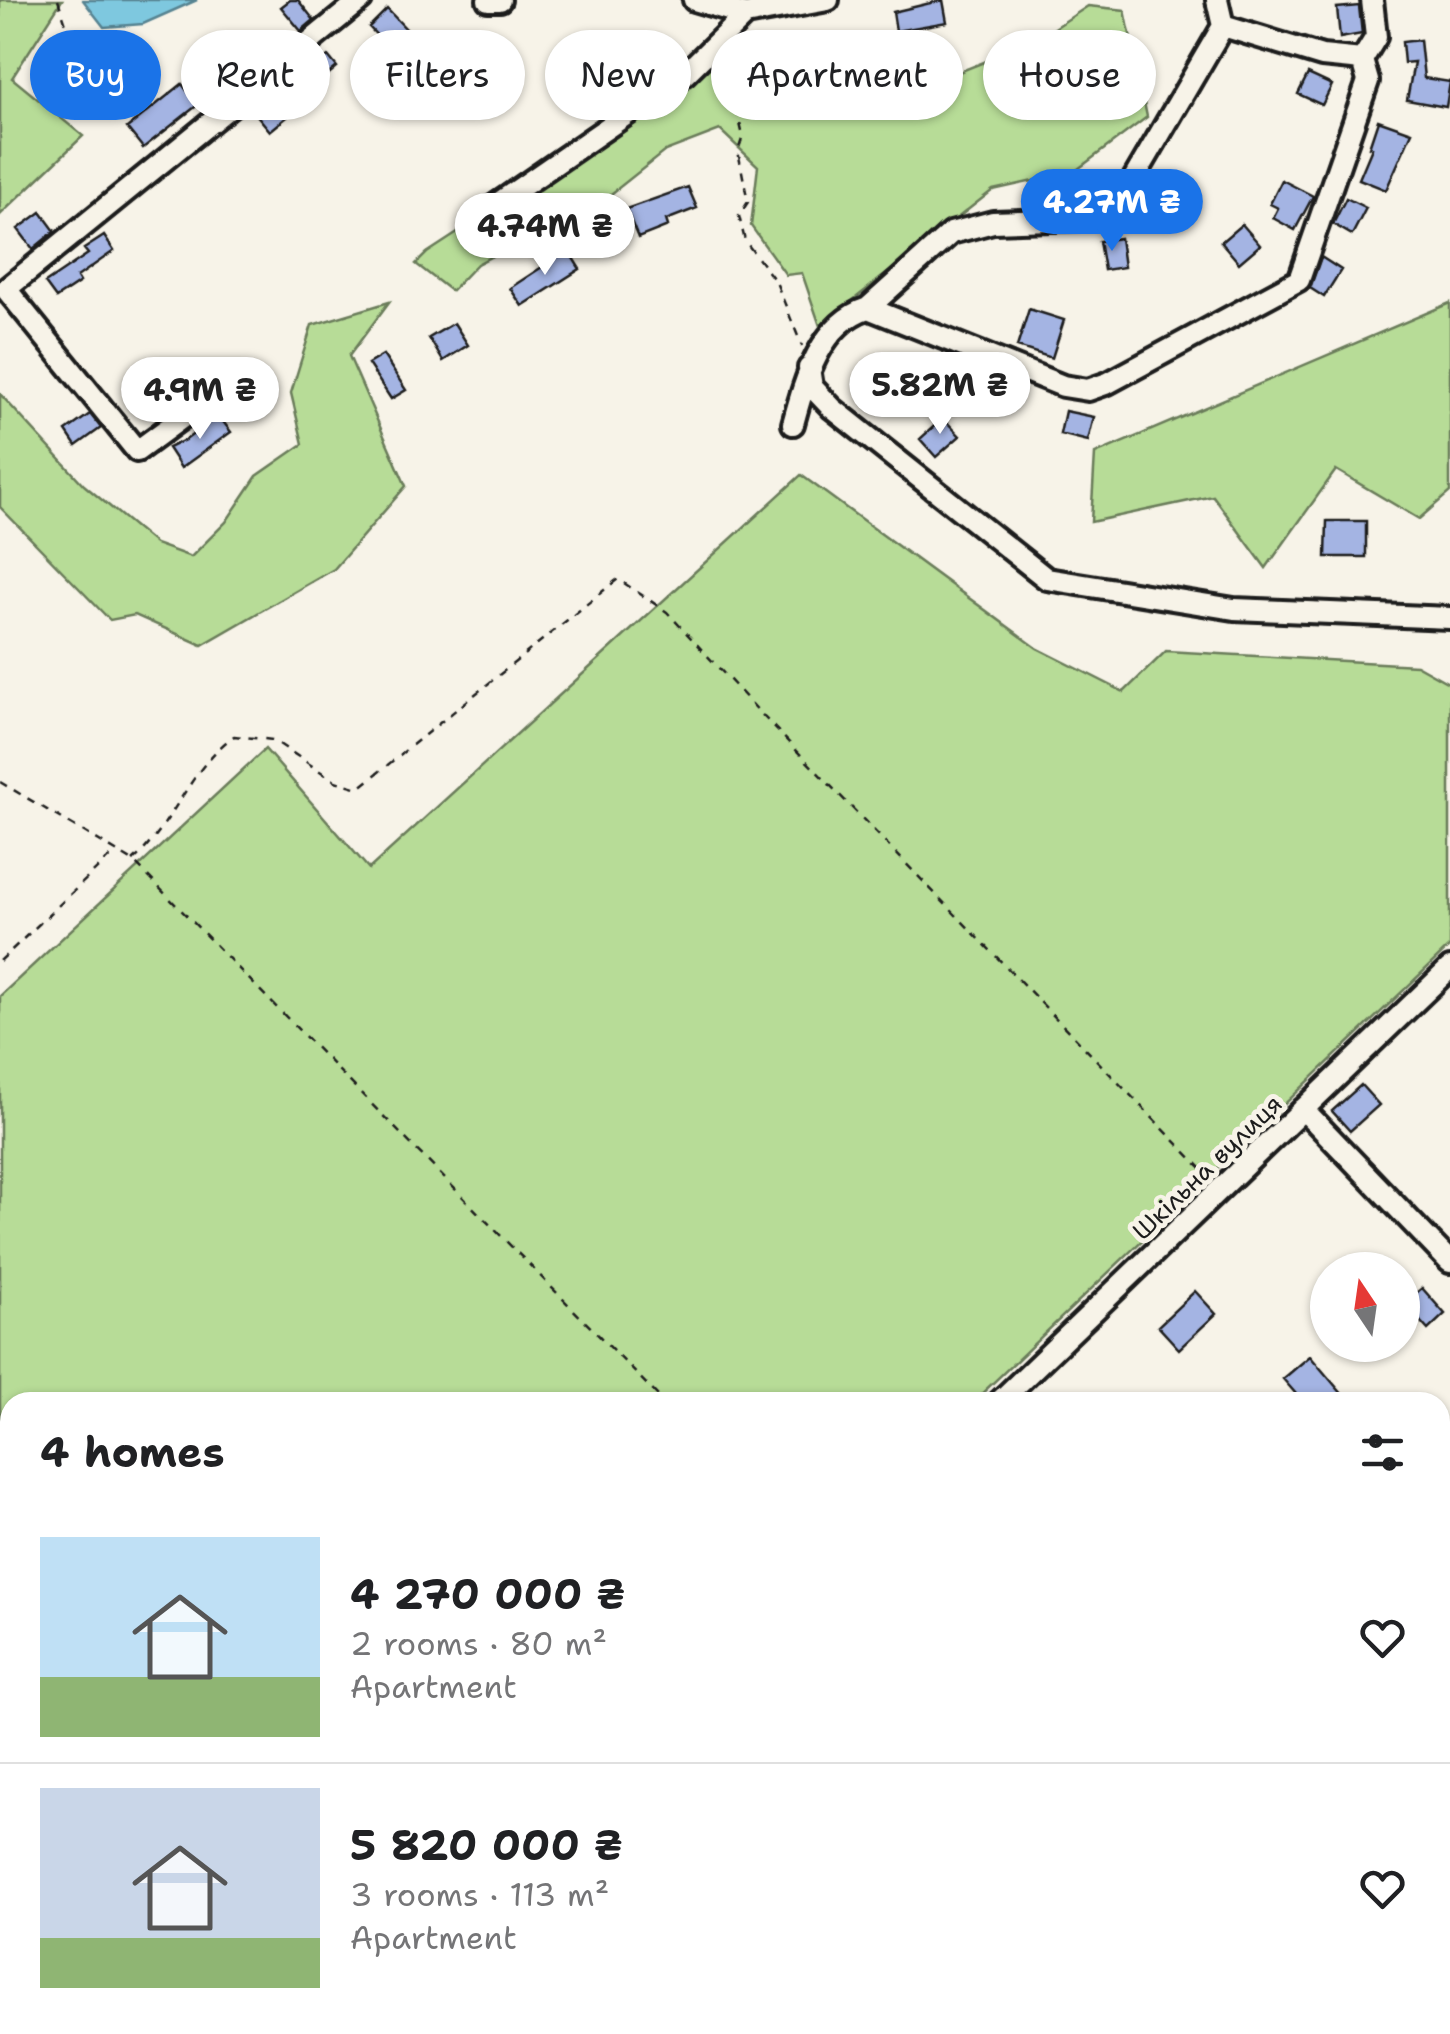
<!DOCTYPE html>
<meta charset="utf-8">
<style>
body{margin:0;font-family:"Shantell Sans",sans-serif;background:#f2f2f2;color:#202124;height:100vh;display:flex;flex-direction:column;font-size:38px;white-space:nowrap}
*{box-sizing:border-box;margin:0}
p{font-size:32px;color:#757577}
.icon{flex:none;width:55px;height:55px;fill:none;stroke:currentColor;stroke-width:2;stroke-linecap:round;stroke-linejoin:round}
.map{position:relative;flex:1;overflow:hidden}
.drawer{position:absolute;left:0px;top:1392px;width:1450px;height:642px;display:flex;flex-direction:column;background:#fff;border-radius:30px 30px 0 0;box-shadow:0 2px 8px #0004}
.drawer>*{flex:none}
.guide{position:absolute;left:30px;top:30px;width:1390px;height:90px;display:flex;gap:20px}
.needle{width:65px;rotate:347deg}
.fabs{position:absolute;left:1310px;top:1252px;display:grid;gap:20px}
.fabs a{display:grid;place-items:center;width:110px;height:110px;border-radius:50%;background:#fff;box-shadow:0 2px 8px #0004;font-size:50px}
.price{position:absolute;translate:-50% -85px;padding:0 22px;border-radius:35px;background:#fff;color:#222;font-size:32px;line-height:65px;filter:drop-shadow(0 2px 5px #0008)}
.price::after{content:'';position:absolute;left:50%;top:60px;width:30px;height:22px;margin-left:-15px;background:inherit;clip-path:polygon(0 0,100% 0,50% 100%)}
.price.selected{background:#1a73e8;color:#fff}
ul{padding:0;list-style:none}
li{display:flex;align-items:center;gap:30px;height:250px;padding:0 40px}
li+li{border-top:2px solid #e0e0e0}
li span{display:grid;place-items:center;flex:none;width:280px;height:200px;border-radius:0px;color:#555}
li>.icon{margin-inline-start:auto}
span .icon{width:120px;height:120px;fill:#fffc;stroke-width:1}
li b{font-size:42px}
h2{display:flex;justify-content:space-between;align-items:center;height:120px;padding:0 40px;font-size:42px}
.tag{padding:0 35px;border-radius:45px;background:#fff;box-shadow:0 2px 8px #0004;font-size:35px;line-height:90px}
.tag.selected{background:#1a73e8;color:#fff}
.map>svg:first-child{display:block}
.green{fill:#b7dc97;stroke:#6a7c5a;stroke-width:2.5}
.water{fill:#7ec8df;stroke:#578391;stroke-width:2.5}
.building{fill:#a4b4e3;stroke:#1c1c1c;stroke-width:2.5}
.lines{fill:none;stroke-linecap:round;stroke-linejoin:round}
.minor-casing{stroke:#1c1c1c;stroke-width:28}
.path{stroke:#1c1c1c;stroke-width:2.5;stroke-dasharray:8 8;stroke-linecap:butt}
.minor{stroke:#f7f3e8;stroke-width:20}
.labels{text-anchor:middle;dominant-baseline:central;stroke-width:10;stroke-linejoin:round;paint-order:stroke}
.street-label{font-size:25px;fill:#1c1c1c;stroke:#f7f3e8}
</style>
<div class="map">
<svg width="1450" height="2034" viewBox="0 0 1450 2034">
<rect width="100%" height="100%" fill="#f7f3e8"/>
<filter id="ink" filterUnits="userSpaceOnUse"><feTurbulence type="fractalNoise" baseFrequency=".01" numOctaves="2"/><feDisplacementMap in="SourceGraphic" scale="20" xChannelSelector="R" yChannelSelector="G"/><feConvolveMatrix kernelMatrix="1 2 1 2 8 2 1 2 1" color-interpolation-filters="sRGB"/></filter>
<g filter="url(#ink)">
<path class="green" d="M 0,0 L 62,0 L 12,78 L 83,136 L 0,215 Z
M 1088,6 L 1125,10 L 1147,117 L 1074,172 L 993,190 L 820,326 L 802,273 L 786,275 L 751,226 L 758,166 L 720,130 L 665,151 L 611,194 L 477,264 L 451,291 L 416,264 L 427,253 L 597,142 L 697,68 L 754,59 L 779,102 L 861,111 L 1032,43 Z
M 389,302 L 349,356 L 406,486 L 334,569 L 202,645 L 135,615 L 110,620 L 0,507 L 0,394 L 84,485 L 155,544 L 191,557 L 226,522 L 257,476 L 303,444 L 291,393 L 312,325 Z
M 1450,303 L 1450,492 L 1419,519 L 1336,470 L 1266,568 L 1213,496 L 1091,522 L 1095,454 Z
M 801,475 L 1037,648 L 1124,692 L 1166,651 L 1416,665 L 1450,684 L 1450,946 L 973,1402 L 10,1402 L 10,2025 L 327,2025 L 318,2034 L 0,2034 L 0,996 L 265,749 L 369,869 Z
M 1440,1753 L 1450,1756 L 1450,1993 L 1440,2001 Z
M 375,2025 L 1406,2025 L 1394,2034 L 365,2034 Z"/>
<path class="water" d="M 83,0 L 197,0 L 143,24 L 104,27 Z"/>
<path class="building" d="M 290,0 L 298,0 L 314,20 L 301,31 L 281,7 Z
M 943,0 L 947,22 L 896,31 L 893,12 Z
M 1359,6 L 1362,34 L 1340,38 L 1337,8 Z
M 387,9 L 408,31 L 390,49 L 369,27 Z
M 1420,40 L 1424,78 L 1450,82 L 1446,107 L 1407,100 L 1414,62 L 1404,63 L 1402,42 Z
M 811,51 L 814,83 L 775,87 L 773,70 L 785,69 L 783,54 Z
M 328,56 L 337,67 L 305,94 L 296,83 Z
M 102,67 L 118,85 L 99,102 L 83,84 Z
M 213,72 L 223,85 L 143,148 L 127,128 L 182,84 L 188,92 Z
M 1308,74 L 1332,85 L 1322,105 L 1298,94 Z
M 272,99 L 287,117 L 270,131 L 255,113 Z
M 1378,120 L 1412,132 L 1386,190 L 1359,179 L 1372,148 L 1369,147 Z
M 1282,180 L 1313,196 L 1295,230 L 1273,218 L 1278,208 L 1270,204 Z
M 688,187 L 697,208 L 666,220 L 668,226 L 638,238 L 626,209 Z
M 1346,198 L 1366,208 L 1352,235 L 1333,224 Z
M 41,212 L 55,231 L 33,249 L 18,229 Z
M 1242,224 L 1260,245 L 1239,263 L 1221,242 Z
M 104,236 L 114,251 L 77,277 L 80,282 L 56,298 L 45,283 L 88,254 L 84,249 Z
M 1120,238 L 1124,267 L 1104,270 L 1099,241 Z
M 568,250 L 580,269 L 522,306 L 510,288 Z
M 1321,257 L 1341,270 L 1324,297 L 1310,288 Z
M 1029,309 L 1064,320 L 1052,358 L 1017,347 Z
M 454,323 L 468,345 L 443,361 L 429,338 Z
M 383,355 L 406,390 L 391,399 L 368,364 Z
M 1065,411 L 1094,417 L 1088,441 L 1060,434 Z
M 90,414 L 101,428 L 76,446 L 66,431 Z
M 218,415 L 231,432 L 181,468 L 168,448 L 187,439 Z
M 943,418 L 960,436 L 936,457 L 920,439 Z
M 1327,521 L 1366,521 L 1366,557 L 1326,557 Z
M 1361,1085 L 1379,1105 L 1350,1131 L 1332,1111 Z
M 1422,1288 L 1445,1314 L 1428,1330 L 1404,1303 Z
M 1195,1291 L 1216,1314 L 1179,1349 L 1158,1326 Z
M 1310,1356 L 1349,1402 L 1303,1402 L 1283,1379 Z"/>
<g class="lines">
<g class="minor-casing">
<path id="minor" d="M 488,0 L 500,0
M 745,15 L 828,0
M 1362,60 L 1376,37 L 1372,0
M 487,211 L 685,74 L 745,15 L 694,0
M 868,308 L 951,233 L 993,222 L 1081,219 L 1119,204 L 1223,26
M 809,368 L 812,387 L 832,408 L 1047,579 L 1234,609 L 1450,618
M 236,378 L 137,451 L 6,289 L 361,0
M 793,424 C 805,380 820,323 868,308 L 1063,386 L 1088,390 L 1108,383 L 1299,280 L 1368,81 L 1362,60 L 1322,56 L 1223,26 L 1217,0
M 1303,1109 L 1450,1262
M 999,1402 L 1450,968
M 1440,1736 L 1450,1739
M 345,2034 L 354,2025"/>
</g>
<path class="path" d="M 58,0 L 71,39 L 69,79
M 717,67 L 729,77 L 743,136 L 738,151 L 748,202 L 739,216 L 745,241 L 776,282 L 802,346
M 0,782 L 133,861 L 664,1402
M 133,861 C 173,825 190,767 234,736 L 273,740 L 335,781 L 359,788 L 618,579 L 667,612 L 764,717 L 1206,1173
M 0,961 L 115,852"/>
<use href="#minor" class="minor"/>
</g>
</g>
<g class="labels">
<g class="street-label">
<text transform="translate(1207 1167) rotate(-44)">Шкільна вулиця</text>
</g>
</g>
</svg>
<div class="fabs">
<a><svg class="needle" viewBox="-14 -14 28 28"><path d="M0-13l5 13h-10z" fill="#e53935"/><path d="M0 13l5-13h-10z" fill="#757577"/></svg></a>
</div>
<b class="price selected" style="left:1112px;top:254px">4.27M ₴</b>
<b class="price" style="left:545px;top:278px">4.74M ₴</b>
<b class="price" style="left:940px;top:437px">5.82M ₴</b>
<b class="price" style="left:200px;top:442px">4.9M ₴</b>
<div class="guide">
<a class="tag selected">Buy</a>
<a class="tag">Rent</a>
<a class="tag">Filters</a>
<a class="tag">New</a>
<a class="tag">Apartment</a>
<a class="tag">House</a>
</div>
<section class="drawer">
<h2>4 homes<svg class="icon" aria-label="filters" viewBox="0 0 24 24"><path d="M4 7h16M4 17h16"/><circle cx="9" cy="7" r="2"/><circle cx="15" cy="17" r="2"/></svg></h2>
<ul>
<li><span style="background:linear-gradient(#bfe0f5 70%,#8fb573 0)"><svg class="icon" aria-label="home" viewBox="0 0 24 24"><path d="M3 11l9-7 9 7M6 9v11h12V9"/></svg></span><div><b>4 270 000 ₴</b><p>2 rooms · 80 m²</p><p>Apartment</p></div><svg class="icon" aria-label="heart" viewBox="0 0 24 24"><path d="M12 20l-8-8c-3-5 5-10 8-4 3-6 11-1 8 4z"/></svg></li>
<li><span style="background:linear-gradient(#c9d6e8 75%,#8fb573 0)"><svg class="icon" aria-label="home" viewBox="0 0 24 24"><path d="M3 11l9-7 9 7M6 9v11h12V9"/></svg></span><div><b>5 820 000 ₴</b><p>3 rooms · 113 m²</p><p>Apartment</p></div><svg class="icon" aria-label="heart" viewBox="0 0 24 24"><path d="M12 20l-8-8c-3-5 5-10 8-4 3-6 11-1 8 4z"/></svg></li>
</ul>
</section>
</div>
